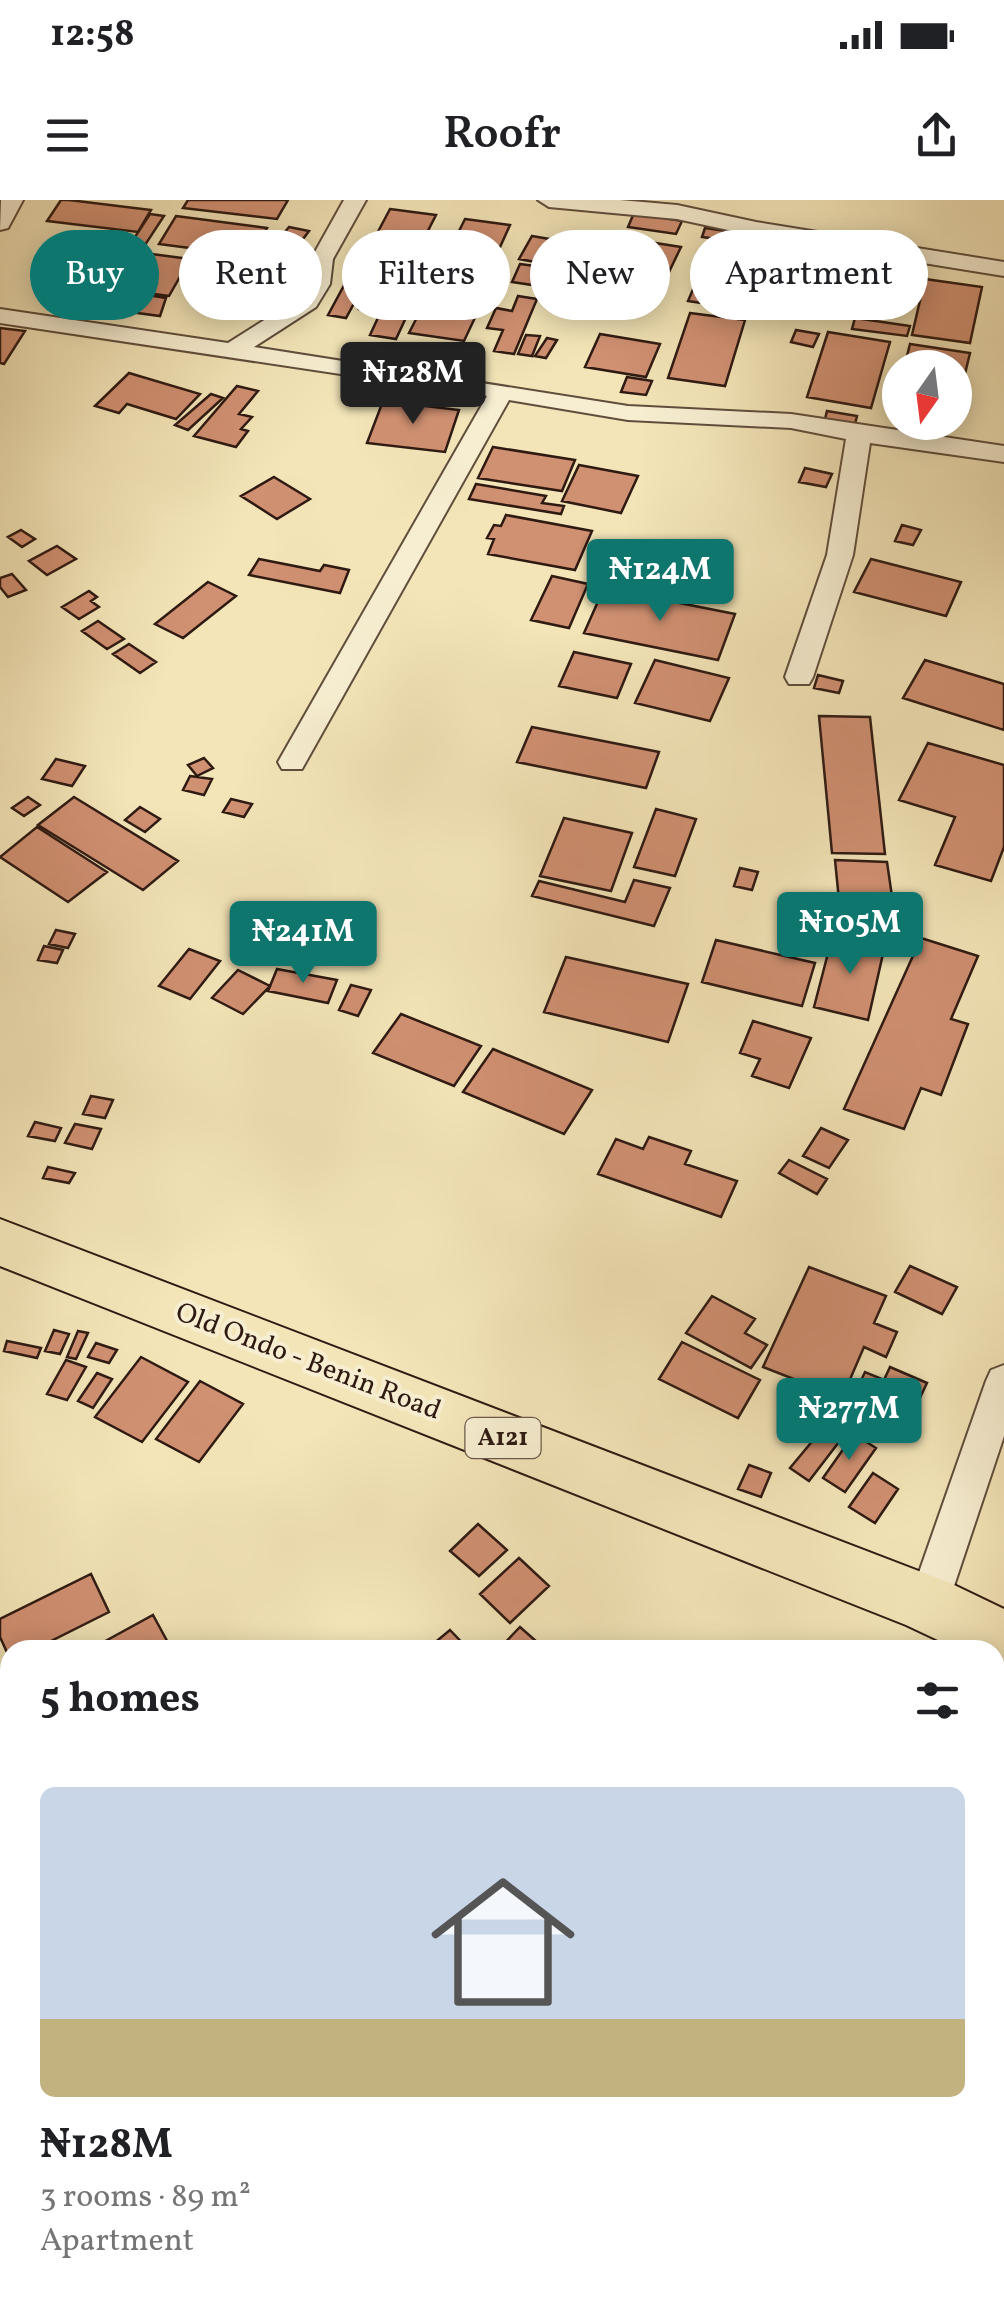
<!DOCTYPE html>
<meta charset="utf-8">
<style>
body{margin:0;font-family:Vollkorn,serif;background:#f6f6f6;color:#202124;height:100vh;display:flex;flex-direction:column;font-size:38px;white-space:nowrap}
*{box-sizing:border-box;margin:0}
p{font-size:32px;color:#757577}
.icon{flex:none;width:55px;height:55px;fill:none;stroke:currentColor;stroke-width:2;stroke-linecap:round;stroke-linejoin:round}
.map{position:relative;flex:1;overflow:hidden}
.sheet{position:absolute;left:0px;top:1440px;width:1005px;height:670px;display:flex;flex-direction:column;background:#fff;border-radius:30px 30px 0 0;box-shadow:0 5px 25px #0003}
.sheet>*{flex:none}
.hud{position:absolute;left:30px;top:30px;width:945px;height:90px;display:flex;gap:20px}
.needle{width:65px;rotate:194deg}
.buttons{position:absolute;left:882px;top:150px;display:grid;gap:20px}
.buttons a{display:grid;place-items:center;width:90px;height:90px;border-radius:50%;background:#fff;box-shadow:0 5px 25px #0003;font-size:50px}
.price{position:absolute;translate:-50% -85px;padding:0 22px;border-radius:10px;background:#0f766e;color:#fff;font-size:32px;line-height:65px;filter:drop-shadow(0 2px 5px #0008)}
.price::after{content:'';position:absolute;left:50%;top:60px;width:30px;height:22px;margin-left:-15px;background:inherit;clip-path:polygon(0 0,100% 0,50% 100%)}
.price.selected{background:#222;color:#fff}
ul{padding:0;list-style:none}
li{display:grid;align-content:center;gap:20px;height:530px;padding:0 40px}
li span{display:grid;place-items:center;height:310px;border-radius:15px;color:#555}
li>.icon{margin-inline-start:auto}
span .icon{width:180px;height:180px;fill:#fffc;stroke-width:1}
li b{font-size:42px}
h2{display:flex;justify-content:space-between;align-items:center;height:120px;padding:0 40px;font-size:42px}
.chip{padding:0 35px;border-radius:45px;background:#fff;box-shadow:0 5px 25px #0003;font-size:35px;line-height:90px}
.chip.selected{background:#0f766e;color:#fff}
.status{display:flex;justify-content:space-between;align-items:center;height:70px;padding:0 50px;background:#fff;direction:ltr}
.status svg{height:28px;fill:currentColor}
header{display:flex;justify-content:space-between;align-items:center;height:130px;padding:0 40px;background:#fff;font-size:45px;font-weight:600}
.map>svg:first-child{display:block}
.building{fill:#d09072;stroke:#2f1a12;stroke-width:2.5}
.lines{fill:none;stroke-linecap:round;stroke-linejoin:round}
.street-casing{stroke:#604d3c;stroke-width:4}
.primary-casing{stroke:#2f1a12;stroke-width:4}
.street{fill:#f7eed1;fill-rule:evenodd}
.primary{fill:#f3e5b8;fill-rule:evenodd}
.labels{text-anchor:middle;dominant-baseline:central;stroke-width:8;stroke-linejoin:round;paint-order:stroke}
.shield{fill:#f7eed1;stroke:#6b5a4b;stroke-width:2.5}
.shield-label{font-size:25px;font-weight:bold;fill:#2f1a12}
.street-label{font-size:28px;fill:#2f1a12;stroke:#f7eed1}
</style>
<div class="status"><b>12:58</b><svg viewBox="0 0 49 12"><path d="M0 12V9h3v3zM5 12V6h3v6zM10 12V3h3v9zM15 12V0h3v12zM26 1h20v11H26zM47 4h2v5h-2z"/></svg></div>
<header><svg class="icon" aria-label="menu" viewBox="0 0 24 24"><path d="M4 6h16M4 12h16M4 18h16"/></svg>Roofr<svg class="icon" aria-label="share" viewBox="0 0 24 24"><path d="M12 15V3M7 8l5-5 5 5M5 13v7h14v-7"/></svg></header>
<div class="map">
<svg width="1004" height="2110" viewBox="0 0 1004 2110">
<rect width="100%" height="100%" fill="#f3e5b8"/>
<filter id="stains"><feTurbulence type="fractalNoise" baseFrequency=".002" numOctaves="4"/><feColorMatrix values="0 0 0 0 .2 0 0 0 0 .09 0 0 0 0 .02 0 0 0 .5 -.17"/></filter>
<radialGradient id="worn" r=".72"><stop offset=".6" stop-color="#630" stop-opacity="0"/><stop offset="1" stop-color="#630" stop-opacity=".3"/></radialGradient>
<path class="building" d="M 61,0 L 69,0 L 151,10 L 138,32 L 47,21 Z
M 188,0 L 288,0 L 277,19 L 183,8 Z
M 390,9 L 436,15 L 411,64 L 364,58 Z
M 634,13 L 682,21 L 676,34 L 628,27 Z
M 150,14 L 164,16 L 145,45 L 131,43 Z
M 176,16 L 267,28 L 251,56 L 159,44 Z
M 465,19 L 510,25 L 487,76 L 440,69 Z
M 289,27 L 309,31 L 291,55 L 269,51 Z
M 705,28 L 770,37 L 767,46 L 702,37 Z
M 532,36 L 555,40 L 541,63 L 519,59 Z
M 624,38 L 681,47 L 655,101 L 597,91 Z
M 710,50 L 762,58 L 742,109 L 688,101 Z
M 144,53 L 190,59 L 169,96 L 140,92 L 127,112 L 99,107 L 109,91 L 120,92 Z
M 76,55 L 124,62 L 101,97 L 52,90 Z
M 520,64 L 587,73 L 579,92 L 512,82 Z
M 864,74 L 890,78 L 888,87 L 862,83 Z
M 898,78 L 917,80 L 913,96 L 895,93 Z
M 925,79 L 982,87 L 970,143 L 912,135 Z
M 347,80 L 365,83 L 346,118 L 328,115 Z
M 436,80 L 489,88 L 464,141 L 409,133 Z
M 395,81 L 421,85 L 396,139 L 370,135 Z
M 371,84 L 388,86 L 376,112 L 359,109 Z
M 861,89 L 888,92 L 886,104 L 858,101 Z
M 141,94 L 166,98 L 160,116 L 130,112 Z
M 518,96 L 537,99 L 514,154 L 494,151 L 503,130 L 487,128 L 496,108 L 512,111 Z
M 690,113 L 745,120 L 725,186 L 668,178 Z
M 855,118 L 910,126 L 907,136 L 852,129 Z
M 0,128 L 25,131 L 4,164 L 0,163 Z
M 796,130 L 819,134 L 813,147 L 791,142 Z
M 828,132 L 890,142 L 871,208 L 807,197 Z
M 600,134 L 660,144 L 646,177 L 585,167 Z
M 526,135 L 540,136 L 532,156 L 518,154 Z
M 547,138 L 557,140 L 546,158 L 535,156 Z
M 436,144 L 477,150 L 473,159 L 457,156 L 456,160 L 431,153 Z
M 910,144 L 970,153 L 955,215 L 955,168 L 904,168 Z
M 450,171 L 482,176 L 479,183 L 447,177 Z
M 129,173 L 200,194 L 176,219 L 127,204 L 119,213 L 95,206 Z
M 627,177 L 652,181 L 646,195 L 621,192 Z
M 237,186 L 258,191 L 239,214 L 252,217 L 241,229 L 248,231 L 236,247 L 194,236 Z
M 391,192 L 436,197 L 434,204 L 388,199 Z
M 211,194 L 223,198 L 188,230 L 175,225 Z
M 383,201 L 459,210 L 445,252 L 367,243 Z
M 827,211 L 857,216 L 855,224 L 825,219 Z
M 493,247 L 575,260 L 562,291 L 478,278 Z
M 579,265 L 638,276 L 621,313 L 562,301 Z
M 805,268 L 832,274 L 826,287 L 799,282 Z
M 274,277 L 310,299 L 277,319 L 241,296 Z
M 476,284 L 546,296 L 542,303 L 564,306 L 561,314 L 469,299 Z
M 506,315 L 592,331 L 575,370 L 488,354 L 494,339 L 487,338 L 494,325 L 501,326 Z
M 902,325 L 921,330 L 913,345 L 895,341 Z
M 21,330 L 35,339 L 22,347 L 8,337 Z
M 57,346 L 76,359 L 47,375 L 29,361 Z
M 259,359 L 320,371 L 324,365 L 349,370 L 340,393 L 249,375 Z
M 871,359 L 961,382 L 946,416 L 854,392 Z
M 12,374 L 26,390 L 8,397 L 0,387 L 0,378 Z
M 552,376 L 588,384 L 569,428 L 531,420 Z
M 208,382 L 236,396 L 183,438 L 155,424 Z
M 604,388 L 735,414 L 718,460 L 584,433 Z
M 89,391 L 97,397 L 91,401 L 99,407 L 79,419 L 62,407 Z
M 98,421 L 124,439 L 107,449 L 82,431 Z
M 129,444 L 156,462 L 140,473 L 113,454 Z
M 574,452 L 631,464 L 617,498 L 559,486 Z
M 655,460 L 729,478 L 710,521 L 635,503 Z
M 925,460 L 1004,484 L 1004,530 L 903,498 Z
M 818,475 L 843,481 L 839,493 L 814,488 Z
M 819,516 L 870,517 L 885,654 L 832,653 Z
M 532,527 L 659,552 L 646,588 L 517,562 Z
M 928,543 L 1004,565 L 1004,647 L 991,681 L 935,665 L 955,617 L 899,600 Z
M 204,558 L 213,568 L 197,576 L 188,565 Z
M 56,559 L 85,566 L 72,586 L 42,579 Z
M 190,576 L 212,579 L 204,595 L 183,590 Z
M 28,597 L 40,605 L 24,616 L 12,608 Z
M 74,597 L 178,661 L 143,690 L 38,625 Z
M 231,599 L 252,604 L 244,617 L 223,612 Z
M 140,607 L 160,619 L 145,632 L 125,620 Z
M 656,609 L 696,619 L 675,676 L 634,667 Z
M 564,618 L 632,633 L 611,691 L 540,676 Z
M 37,627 L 107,672 L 68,702 L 0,657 Z
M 835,660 L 887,662 L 897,731 L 842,730 Z
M 740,668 L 758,672 L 752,690 L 734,686 Z
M 634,680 L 670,688 L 654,726 L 532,696 L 539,681 L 625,702 Z
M 56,730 L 75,734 L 68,748 L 49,744 Z
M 833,734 L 885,745 L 868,820 L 814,807 Z
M 921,738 L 978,756 L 951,819 L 968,824 L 941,895 L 921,888 L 904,929 L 844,909 Z
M 716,740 L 815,763 L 802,806 L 702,782 Z
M 44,746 L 63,750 L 57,763 L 38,760 Z
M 189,749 L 220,761 L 190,799 L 159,786 Z
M 566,757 L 688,784 L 668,842 L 544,812 Z
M 277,769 L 337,780 L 328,803 L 268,791 Z
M 238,770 L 270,786 L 243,814 L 212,798 Z
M 351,785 L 371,790 L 358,816 L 339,810 Z
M 401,814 L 481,846 L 454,886 L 373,853 Z
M 753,821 L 811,838 L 789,888 L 752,876 L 760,859 L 740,853 Z
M 493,849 L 592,890 L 564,934 L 463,892 Z
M 91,896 L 113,900 L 105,918 L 83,914 Z
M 35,922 L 61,928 L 55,941 L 28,936 Z
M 75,924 L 101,929 L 92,949 L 65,943 Z
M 821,928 L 848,940 L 829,968 L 803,956 Z
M 649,937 L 691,951 L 685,964 L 737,981 L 721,1017 L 598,974 L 616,939 L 643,949 Z
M 789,960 L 827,979 L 817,994 L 779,973 Z
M 48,967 L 75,973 L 69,983 L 43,978 Z
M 910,1066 L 957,1087 L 942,1114 L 895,1092 Z
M 809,1067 L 886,1096 L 874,1123 L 897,1132 L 886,1157 L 864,1147 L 842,1198 L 763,1167 Z
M 712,1096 L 755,1119 L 745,1133 L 767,1145 L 751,1168 L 686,1133 Z
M 54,1130 L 69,1134 L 60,1154 L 45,1151 Z
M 78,1131 L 88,1133 L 76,1159 L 67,1157 Z
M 7,1141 L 41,1148 L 37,1158 L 4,1151 Z
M 682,1142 L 760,1180 L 738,1218 L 659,1179 Z
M 96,1143 L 117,1150 L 109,1163 L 88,1157 Z
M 141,1157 L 188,1182 L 142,1242 L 95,1217 Z
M 66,1160 L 86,1167 L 67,1200 L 47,1194 Z
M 890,1167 L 927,1183 L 900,1240 L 858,1220 L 863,1210 L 850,1204 L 865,1172 L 884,1180 Z
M 97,1173 L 112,1179 L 93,1208 L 78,1201 Z
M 200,1181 L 243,1204 L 199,1262 L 156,1239 Z
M 825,1226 L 842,1238 L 809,1281 L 790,1268 Z
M 854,1234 L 876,1248 L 845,1292 L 823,1278 Z
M 749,1265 L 771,1273 L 761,1297 L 738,1289 Z
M 873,1273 L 898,1289 L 875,1323 L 849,1307 Z
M 478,1324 L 507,1350 L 479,1376 L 450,1351 Z
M 519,1358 L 549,1386 L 510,1423 L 480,1394 Z
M 91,1374 L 109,1412 L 33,1450 L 10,1450 L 10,1459 L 0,1437 L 0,1419 Z
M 153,1415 L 172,1450 L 89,1450 Z
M 520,1427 L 546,1450 L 498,1450 Z
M 450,1430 L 469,1450 L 426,1450 Z
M 10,1493 L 10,1556 L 0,1536 L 0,1498 Z
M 1004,1667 L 1004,1725 L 995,1722 Z
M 995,1843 L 1004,1847 L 1001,1976 L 995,1973 Z
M 315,2100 L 493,2100 L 493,2110 L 322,2110 Z"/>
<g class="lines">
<g class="street-casing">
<path id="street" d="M 1,0 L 23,0 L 8,28 L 0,30 Z
M 344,0 L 366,0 L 333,59 L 330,84 L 316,107 L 254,147 L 628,206 L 791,214 L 1004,246 L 1004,262 L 870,243 L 853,355 L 813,477 L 809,484 L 789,484 L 785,477 L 827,355 L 846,239 L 791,228 L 628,220 L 509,200 L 302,569 L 282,569 L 278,562 L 487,196 L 0,123 L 0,109 L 228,143 L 299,98 L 306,84 L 311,59 Z
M 538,0 L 620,0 L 677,5 L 756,22 L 1004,62 L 1004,76 L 756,36 L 677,19 L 549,7 Z
M 1004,1165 L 1004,1236 L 948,1404 L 942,1417 L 928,1422 L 914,1417 L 908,1404 L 986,1181 L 991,1170 Z"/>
</g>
<g class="primary-casing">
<path id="primary" d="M 0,1019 L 950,1383 L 1004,1409 L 1004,1470 L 995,1466 L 995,1450 L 959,1450 L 906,1425 L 0,1066 Z"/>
</g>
<use href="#street" class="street"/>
<use href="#primary" class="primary"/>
</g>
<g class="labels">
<rect class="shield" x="465.5" y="1218" width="75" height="40" rx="8"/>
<g class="shield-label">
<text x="503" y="1238">A121</text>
</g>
<g class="street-label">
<text transform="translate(308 1162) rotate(21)">Old Ondo - Benin Road</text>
</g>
</g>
<rect width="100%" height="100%" filter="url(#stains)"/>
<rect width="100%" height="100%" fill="url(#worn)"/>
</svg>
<div class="buttons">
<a><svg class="needle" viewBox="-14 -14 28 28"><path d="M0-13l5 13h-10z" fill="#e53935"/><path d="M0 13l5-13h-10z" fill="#757577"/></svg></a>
</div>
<b class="price selected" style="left:413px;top:227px">₦128M</b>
<b class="price" style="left:660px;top:424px">₦124M</b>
<b class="price" style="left:850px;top:777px">₦105M</b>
<b class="price" style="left:303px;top:786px">₦241M</b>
<b class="price" style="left:849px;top:1263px">₦277M</b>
<div class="hud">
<a class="chip selected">Buy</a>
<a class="chip">Rent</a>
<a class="chip">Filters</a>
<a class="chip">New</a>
<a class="chip">Apartment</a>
</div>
<section class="sheet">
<h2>5 homes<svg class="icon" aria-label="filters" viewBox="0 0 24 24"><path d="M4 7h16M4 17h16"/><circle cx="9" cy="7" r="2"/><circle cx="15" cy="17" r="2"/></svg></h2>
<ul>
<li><span style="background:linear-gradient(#c9d6e8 75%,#c2b280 0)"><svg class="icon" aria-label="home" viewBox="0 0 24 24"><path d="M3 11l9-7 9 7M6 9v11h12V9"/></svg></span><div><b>₦128M</b><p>3 rooms · 89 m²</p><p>Apartment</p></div></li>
</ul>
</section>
</div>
